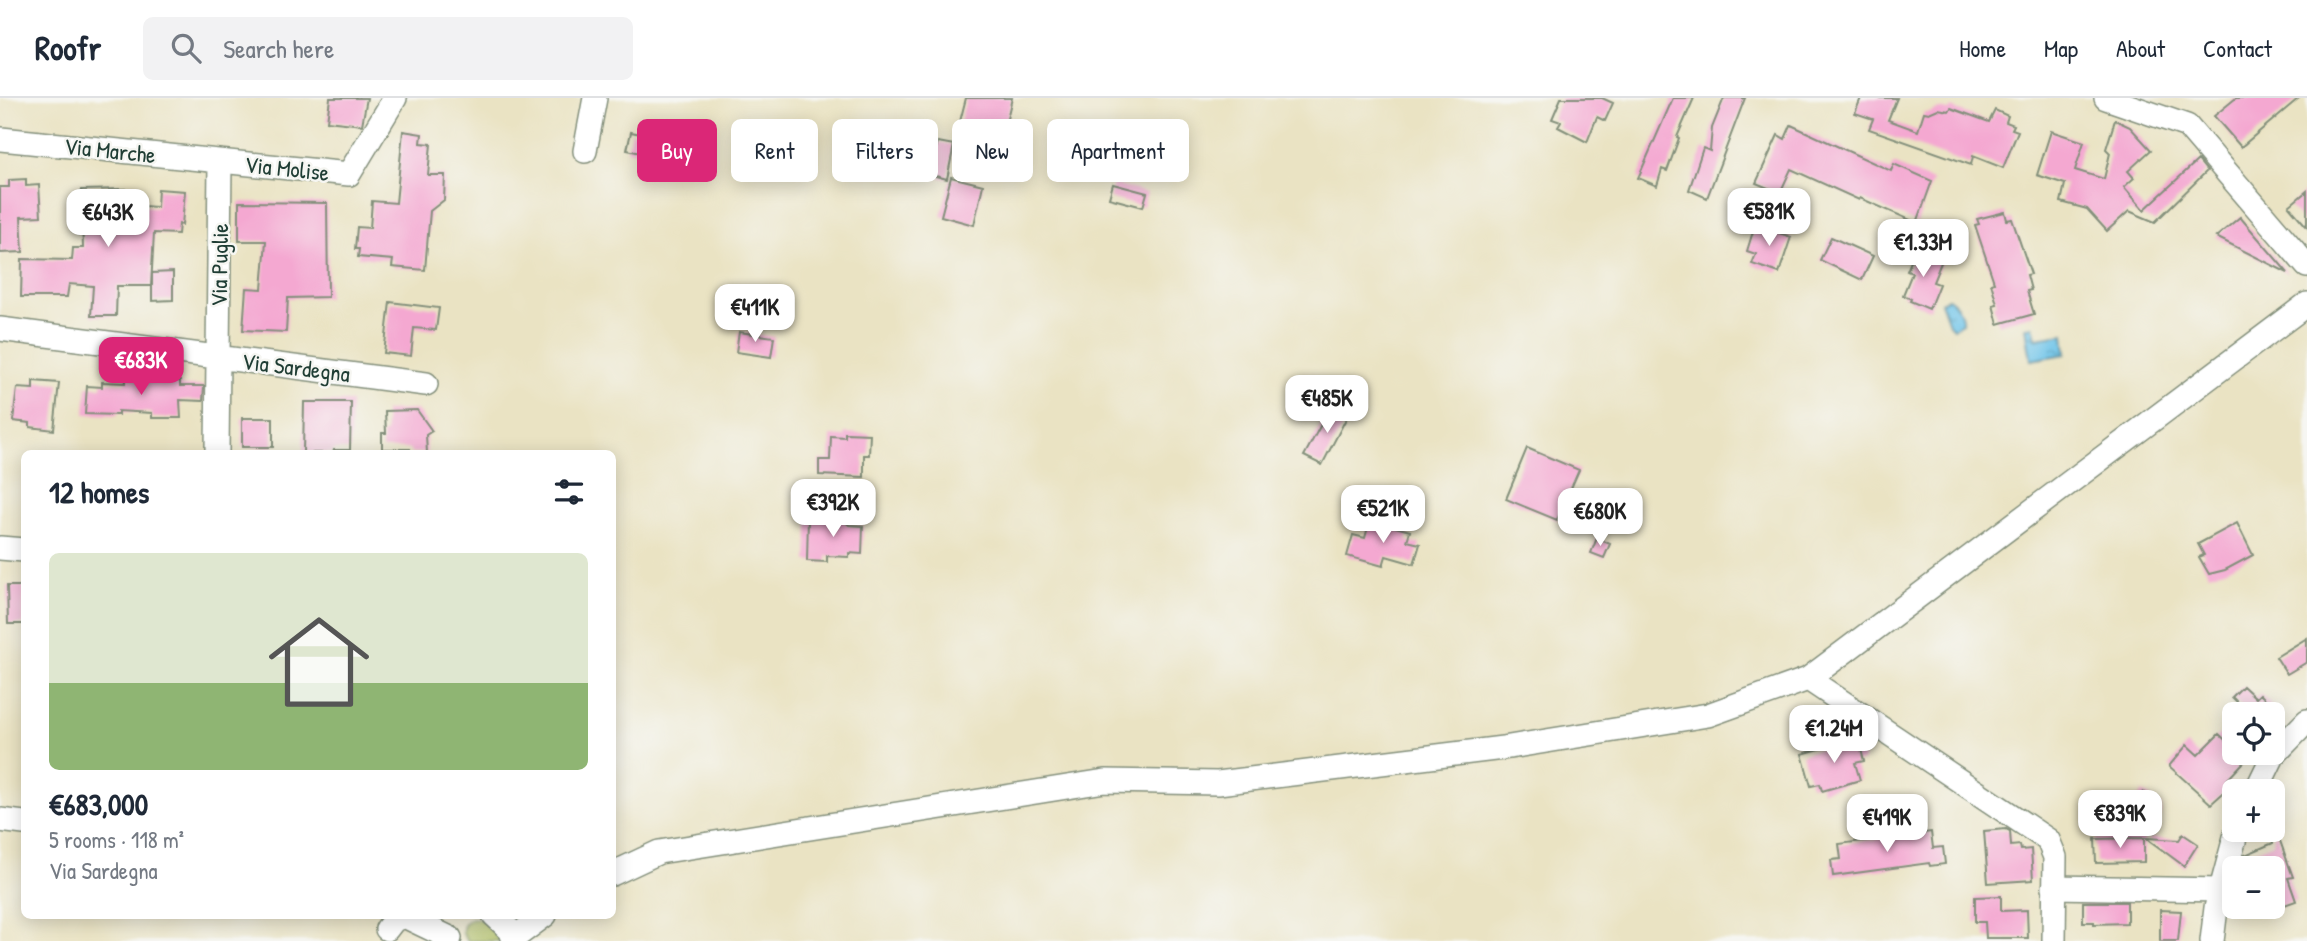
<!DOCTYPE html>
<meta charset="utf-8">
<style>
body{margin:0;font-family:"Patrick Hand",sans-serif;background:#f2f2f3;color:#1f2937;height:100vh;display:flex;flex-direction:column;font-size:26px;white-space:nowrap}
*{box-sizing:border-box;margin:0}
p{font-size:23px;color:#747a83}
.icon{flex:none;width:38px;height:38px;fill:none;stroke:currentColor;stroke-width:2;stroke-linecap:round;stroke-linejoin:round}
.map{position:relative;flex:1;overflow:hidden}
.side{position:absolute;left:21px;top:352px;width:595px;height:469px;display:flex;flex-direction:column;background:#fff;border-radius:10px;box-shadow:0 4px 18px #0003}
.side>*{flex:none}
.hud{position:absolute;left:637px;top:21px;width:665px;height:63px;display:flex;gap:14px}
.controls{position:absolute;left:2222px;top:604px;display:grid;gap:14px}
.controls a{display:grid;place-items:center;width:63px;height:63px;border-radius:10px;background:#fff;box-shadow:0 4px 18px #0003;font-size:35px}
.price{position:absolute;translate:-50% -60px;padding:0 16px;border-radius:14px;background:#fff;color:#222;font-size:23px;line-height:46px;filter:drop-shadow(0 2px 4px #0008)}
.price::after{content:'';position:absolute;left:50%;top:42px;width:21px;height:16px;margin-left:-10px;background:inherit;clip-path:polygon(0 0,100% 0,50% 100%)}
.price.on{background:#db2777;color:#fff}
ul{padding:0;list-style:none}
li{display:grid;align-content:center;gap:14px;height:371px;padding:0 28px}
li span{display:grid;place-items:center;height:217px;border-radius:10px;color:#555}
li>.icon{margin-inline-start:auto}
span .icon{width:126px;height:126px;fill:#fffc;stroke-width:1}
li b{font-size:30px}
h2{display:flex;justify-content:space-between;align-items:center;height:84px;padding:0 28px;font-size:30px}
.pill{padding:0 24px;border-radius:10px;background:#fff;box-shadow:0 4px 18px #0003;font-size:24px;line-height:63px}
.pill.on{background:#db2777;color:#fff}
header{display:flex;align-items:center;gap:42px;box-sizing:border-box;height:98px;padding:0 35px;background:#fff;border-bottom:2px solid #e0e1e3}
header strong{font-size:33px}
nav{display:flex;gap:38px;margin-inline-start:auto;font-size:24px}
.search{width:490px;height:63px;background:#f2f2f3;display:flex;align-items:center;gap:18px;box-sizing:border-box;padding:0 24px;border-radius:10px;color:#747a83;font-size:26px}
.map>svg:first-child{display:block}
.green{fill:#acbb5e;stroke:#667c49;stroke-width:2}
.water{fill:url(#water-ripples);stroke:#46808e;stroke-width:2}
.building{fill:#f4a8d1}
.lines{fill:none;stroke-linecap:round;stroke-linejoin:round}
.minor-casing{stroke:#84907c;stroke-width:26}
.minor{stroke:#fff;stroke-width:23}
.labels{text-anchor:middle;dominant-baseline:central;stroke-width:5;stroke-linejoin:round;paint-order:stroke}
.street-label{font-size:23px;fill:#1f3d34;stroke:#f6f6f2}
</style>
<header>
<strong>Roofr</strong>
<div class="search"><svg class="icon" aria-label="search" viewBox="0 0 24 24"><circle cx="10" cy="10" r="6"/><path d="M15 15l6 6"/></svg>Search here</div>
<nav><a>Home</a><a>Map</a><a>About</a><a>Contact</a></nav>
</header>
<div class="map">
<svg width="2307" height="843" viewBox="0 0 2307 843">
<defs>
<pattern id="water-ripples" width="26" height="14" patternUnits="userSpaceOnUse" patternTransform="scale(1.75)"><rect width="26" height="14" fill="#6cc3e9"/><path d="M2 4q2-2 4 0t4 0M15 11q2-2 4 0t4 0" fill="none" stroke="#58a0be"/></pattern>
</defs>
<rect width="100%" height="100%" fill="#f6f6f2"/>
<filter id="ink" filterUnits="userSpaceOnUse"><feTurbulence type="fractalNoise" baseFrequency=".0143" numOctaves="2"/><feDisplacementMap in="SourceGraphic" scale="14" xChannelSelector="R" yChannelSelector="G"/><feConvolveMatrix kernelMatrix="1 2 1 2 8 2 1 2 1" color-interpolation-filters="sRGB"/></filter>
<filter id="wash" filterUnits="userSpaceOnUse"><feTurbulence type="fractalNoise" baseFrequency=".00686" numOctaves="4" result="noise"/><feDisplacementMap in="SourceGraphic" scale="28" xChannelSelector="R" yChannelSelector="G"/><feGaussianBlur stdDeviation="1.57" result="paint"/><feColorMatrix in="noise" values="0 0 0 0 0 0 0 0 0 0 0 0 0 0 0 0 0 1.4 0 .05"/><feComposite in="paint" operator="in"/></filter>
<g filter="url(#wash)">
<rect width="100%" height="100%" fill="#eae3c3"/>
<path class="green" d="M 472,820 C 484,820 498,831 500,843 L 468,843 C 459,835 462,825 472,820 Z"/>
<path class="water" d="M 1948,200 C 1956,204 1963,216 1962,225 L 1953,230 L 1949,226 L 1941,204 Z
M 2033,228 L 2036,240 L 2064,236 L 2066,256 L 2031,262 L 2026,229 Z"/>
<g id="blocks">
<path class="building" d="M 330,0 L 367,0 L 362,27 L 327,23 Z
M 966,0 L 1012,0 L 1005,29 L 1012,31 L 1006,55 L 955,43 Z
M 1561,0 L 1602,0 L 1613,5 L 1605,23 L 1597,19 L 1587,44 L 1558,29 L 1561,24 L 1552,21 Z
M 1673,0 L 1694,0 L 1677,39 L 1679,40 L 1667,73 L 1662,71 L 1657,88 L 1638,80 Z
M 1724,0 L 1745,0 L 1707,100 L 1689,92 L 1703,50 L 1710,53 L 1712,30 Z
M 1861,0 L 1897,0 L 1888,22 L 1918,33 L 1924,14 L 1929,15 L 1938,11 L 1949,13 L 1951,10 L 1989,24 L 1995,12 L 2008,18 L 2006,24 L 2014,27 L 2012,31 L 2018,33 L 2003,70 L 1973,58 L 1971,67 L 1869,31 L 1873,21 L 1855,15 Z
M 2236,0 L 2299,0 L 2241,49 L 2214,18 Z
M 2115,22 L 2130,29 L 2151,52 L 2128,73 L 2134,80 L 2124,89 L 2144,112 L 2198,62 L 2207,73 L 2155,124 L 2129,113 L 2107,133 L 2087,111 L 2061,104 L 2065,86 L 2037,77 L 2051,33 L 2084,44 L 2075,72 L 2104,81 L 2110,55 L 2106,51 Z
M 644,24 L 663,27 L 662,30 L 674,33 L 672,43 L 676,43 L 673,57 L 666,56 L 665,60 L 627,52 L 631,34 L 641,36 Z
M 1791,27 L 1891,73 L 1894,66 L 1932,83 L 1917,125 L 1860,100 L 1859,102 L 1791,71 L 1780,95 L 1756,85 L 1778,37 L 1785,41 Z
M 403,33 L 422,36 L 421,45 L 431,46 L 428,77 L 445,77 L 444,102 L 430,113 L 425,172 L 392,169 L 393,162 L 358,159 L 359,151 L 355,151 L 357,129 L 370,130 L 372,103 L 396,105 Z
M 938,44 L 954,47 L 947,81 L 928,76 Z
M 951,79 L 983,87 L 974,127 L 941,118 Z
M 26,81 L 26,88 L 39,87 L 41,118 L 21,119 L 23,154 L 0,155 L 0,89 L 9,89 L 9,82 Z
M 1113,86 L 1147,95 L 1143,109 L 1109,100 Z
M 125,91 L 126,107 L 157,109 L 158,91 L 185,93 L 182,127 L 179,126 L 178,136 L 154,135 L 151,188 L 117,188 L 116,218 L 91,218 L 93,188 L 69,186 L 67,199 L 21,199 L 22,161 L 72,162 L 73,150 L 83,150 L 81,92 Z
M 2307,93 L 2307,129 L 2289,108 Z
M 239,104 L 327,105 L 328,199 L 288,200 L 286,234 L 243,232 L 246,190 L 262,191 L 266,143 L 239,143 Z
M 2005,114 L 2007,122 L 2012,121 L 2031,176 L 2027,177 L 2031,192 L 2027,193 L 2034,216 L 1998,226 L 1993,207 L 1997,206 L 1991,185 L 1994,184 L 1975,127 L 1979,126 L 1977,121 Z
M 2240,119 L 2288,175 L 2216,139 Z
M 1755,127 L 1791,139 L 1779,175 L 1752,166 L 1756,156 L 1747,153 Z
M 1831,139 L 1873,158 L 1862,182 L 1820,162 Z
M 1916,151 L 1942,162 L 1933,184 L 1939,186 L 1929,211 L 1910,203 L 1911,201 L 1903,197 L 1912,175 L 1907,173 Z
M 173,174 L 173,202 L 152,203 L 152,175 Z
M 390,204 L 439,210 L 436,232 L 414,230 L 411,258 L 384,255 Z
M 739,234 L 774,239 L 771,259 L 736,254 Z
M 159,277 L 159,283 L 180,283 L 180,288 L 204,288 L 203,303 L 180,302 L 181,320 L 152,320 L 152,315 L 118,313 L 118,317 L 85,316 L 87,288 L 102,289 L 102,284 L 125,285 L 125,279 Z
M 33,283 L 59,285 L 54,332 L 30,329 L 30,325 L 13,323 L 17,290 L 33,291 Z
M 304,304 L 351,304 L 350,352 L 334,352 L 333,355 L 303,355 Z
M 1332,306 L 1349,315 L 1322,367 L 1304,358 Z
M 417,312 L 432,333 L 426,337 L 427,355 L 410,355 L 410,351 L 382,351 L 382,335 L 386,335 L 385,313 Z
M 242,320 L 273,320 L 273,349 L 242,349 Z
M 845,335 L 870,336 L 869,357 L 864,357 L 864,379 L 819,377 L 819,362 L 830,362 L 831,338 L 845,339 Z
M 1527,350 L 1579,372 L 1557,422 L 1506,401 Z
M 808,420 L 841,420 L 849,427 L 863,428 L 862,456 L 849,455 L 849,459 L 827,458 L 827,464 L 807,463 Z
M 1370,422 L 1410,433 L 1407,443 L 1420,446 L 1414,466 L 1386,458 L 1383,468 L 1347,458 L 1353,437 L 1365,440 Z
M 2237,425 L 2253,457 L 2225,472 L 2209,476 L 2199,459 L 2204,457 L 2198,446 Z
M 1597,440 L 1610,446 L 1604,460 L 1591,455 Z
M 7,488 L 24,488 L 24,526 L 8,526 Z
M 2307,540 L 2307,564 L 2287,576 L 2276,559 Z
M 2243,588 L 2256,600 L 2260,596 L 2271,607 L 2268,611 L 2273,616 L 2241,616 L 2245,612 L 2232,599 Z
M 2219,636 L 2235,651 L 2235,654 L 2239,654 L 2237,657 L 2244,664 L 2227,682 L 2232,687 L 2211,706 L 2169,668 L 2187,647 L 2198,657 Z
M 1858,640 L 1864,663 L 1855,665 L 1860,682 L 1822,693 L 1820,686 L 1811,688 L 1802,656 Z
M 2143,694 L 2161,708 L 2161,713 L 2154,734 L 2136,718 L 2139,714 L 2131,707 Z
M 2275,729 L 2293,779 L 2288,780 L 2296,803 L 2276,810 L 2273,802 L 2273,770 L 2250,770 L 2245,757 L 2273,745 Z
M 2006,731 L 2010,733 L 2011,748 L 2020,747 L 2021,752 L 2031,751 L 2033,782 L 1988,785 L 1984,733 Z
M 1931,734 L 1933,750 L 1943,749 L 1945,766 L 1930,768 L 1929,765 L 1833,778 L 1831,762 L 1841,761 L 1839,746 Z
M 2183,736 L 2198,746 L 2184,768 L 2146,740 L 2179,742 Z
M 2144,740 L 2144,764 L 2096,765 L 2095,741 Z
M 2001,798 L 2001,813 L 2027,812 L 2028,840 L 1986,840 L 1985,824 L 1975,824 L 1975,799 Z
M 2083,804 L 2127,804 L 2127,825 L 2094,826 L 2094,824 L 2083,824 Z
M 2160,812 L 2181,813 L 2178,843 L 2160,843 Z"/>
</g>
</g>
<g filter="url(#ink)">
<use href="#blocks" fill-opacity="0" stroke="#84907c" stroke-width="2"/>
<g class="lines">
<g class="minor-casing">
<path id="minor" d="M 2106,0 L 2187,28 L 2307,168
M 1,41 L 349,76 L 395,0
M 585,53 L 595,0
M 0,231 L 426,286
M 217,355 L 220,64
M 0,450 L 24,452
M 1808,581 L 2048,742 L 2055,759 L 2054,843
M 2256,693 L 2273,658 L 2307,623
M 0,722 L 24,725
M 612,776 L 659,754 L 1105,683 L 1218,685 L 1503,650 L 1708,617 L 1808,581 L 2307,206
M 2054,789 L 2221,792
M 494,817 L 511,833 L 514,843
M 387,831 L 394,822 L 404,818 L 450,840
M 514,840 L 545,817
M 2212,843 L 2216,810 L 2237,732"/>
</g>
<use href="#minor" class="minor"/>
</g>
</g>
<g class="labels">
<g class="street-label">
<text transform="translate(110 52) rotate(6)">Via Marche</text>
<text transform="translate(287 70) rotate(6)">Via Molise</text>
<text transform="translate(219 167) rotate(-89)">Via Puglie</text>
<text transform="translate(296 269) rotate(7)">Via Sardegna</text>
</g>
</g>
</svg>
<div class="controls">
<a><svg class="icon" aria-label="locate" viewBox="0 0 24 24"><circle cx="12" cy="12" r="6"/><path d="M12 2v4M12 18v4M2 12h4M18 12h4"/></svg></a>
<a>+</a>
<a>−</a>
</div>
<b class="price" style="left:1769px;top:150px">€581K</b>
<b class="price" style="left:108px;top:151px">€643K</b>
<b class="price" style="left:1923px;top:181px">€1.33M</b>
<b class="price" style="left:755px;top:246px">€411K</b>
<b class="price on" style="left:141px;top:299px">€683K</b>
<b class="price" style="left:1327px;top:337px">€485K</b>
<b class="price" style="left:833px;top:441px">€392K</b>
<b class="price" style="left:1383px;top:447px">€521K</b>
<b class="price" style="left:1600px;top:450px">€680K</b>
<b class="price" style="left:1834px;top:667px">€1.24M</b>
<b class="price" style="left:2120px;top:752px">€839K</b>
<b class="price" style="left:1887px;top:756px">€419K</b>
<div class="hud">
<a class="pill on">Buy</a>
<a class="pill">Rent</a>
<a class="pill">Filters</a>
<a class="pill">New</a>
<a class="pill">Apartment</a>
</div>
<section class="side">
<h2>12 homes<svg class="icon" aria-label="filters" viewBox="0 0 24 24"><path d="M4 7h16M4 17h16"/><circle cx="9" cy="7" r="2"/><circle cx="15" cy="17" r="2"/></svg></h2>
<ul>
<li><span style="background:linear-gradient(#dfe7d0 60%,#8fb573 0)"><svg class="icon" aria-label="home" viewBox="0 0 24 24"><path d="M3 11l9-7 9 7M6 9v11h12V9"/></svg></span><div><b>€683,000</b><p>5 rooms · 118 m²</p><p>Via Sardegna</p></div></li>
</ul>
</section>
</div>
